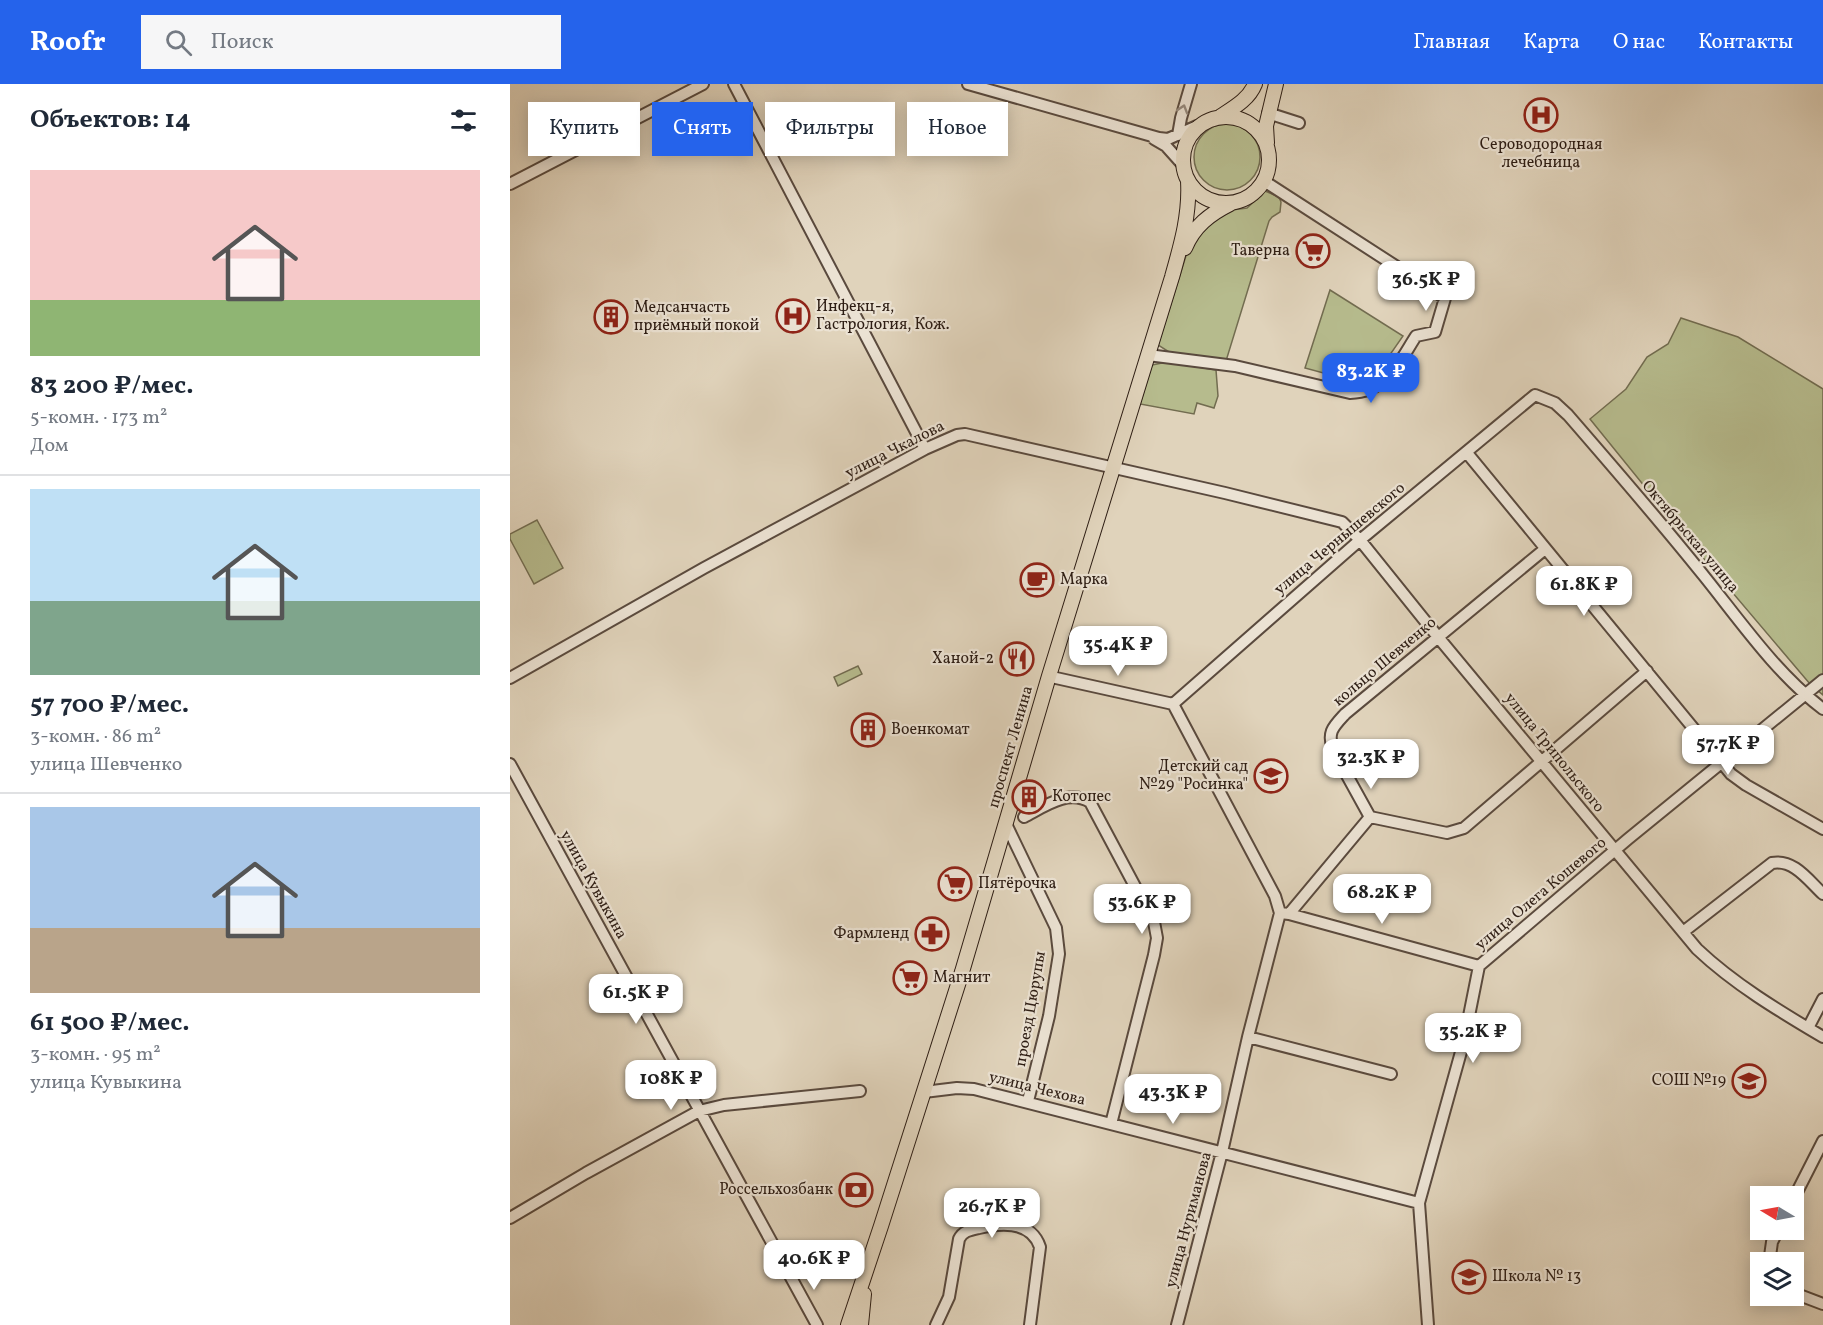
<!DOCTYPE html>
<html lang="ru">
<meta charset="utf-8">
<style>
body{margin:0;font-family:Vollkorn,serif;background:#f6f6f7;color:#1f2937;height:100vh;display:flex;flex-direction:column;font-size:22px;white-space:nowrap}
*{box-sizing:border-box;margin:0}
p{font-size:20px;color:#747a83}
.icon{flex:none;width:33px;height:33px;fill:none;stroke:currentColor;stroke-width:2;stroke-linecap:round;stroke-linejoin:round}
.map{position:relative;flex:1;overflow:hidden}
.sheet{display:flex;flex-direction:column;background:#fff;width:510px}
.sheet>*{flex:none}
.top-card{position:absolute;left:18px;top:18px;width:570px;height:54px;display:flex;gap:12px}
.needle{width:39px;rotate:280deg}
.tools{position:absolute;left:1240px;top:1102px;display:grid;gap:12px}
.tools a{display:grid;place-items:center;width:54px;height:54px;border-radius:0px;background:#fff;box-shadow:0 3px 15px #0003;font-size:30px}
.price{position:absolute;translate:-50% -51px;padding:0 14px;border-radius:12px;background:#fff;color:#222;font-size:20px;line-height:39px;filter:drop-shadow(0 2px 3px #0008)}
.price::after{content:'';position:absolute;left:50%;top:36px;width:18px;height:14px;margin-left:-9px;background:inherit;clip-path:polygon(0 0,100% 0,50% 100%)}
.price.current{background:#2563eb;color:#fff}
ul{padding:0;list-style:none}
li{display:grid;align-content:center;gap:12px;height:318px;padding:0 30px}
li+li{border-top:2px solid #e0e1e3}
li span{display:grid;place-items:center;height:186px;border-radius:0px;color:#555}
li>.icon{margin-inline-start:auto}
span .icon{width:108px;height:108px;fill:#fffc;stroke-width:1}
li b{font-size:26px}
h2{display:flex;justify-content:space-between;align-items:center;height:72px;padding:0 30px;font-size:26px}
.pill{padding:0 21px;border-radius:0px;background:#fff;box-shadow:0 3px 15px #0003;font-size:21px;line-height:54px}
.pill.current{background:#2563eb;color:#fff}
header{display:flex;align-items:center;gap:36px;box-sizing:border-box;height:84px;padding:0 30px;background:#2563eb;color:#fff}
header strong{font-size:28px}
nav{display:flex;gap:33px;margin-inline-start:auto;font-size:21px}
.search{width:420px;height:54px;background:#f6f6f7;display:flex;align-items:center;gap:15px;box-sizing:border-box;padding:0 21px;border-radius:0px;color:#747a83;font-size:22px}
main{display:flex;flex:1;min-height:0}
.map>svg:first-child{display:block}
.green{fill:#b6bb8d;stroke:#726c50;stroke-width:1.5}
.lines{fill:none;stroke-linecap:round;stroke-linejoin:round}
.minor-casing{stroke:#5a4a3e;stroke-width:14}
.major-casing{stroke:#2d1d14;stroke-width:16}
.minor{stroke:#ebe2d3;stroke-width:10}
.major{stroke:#e0d3bb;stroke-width:14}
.oneway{stroke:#96897d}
.labels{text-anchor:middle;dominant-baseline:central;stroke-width:4.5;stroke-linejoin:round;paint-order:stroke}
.poi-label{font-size:16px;fill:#2d1d14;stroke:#ebe2d3;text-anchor:start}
.street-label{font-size:16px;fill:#2d1d14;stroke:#ebe2d3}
</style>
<header>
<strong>Roofr</strong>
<div class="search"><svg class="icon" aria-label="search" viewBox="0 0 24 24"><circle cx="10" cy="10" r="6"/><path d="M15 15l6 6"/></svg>Поиск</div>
<nav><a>Главная</a><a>Карта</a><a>О нас</a><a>Контакты</a></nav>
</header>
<main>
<section class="sheet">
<h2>Объектов: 14<svg class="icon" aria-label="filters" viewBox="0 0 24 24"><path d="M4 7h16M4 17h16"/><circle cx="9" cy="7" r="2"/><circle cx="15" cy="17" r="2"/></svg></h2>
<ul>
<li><span style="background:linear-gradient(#f6c9c9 70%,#8fb573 0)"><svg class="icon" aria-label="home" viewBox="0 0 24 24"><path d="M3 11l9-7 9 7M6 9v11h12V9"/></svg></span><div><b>83 200 ₽/мес.</b><p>5-комн. · 173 m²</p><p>Дом</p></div></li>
<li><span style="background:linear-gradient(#bfe0f5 60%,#7fa58c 0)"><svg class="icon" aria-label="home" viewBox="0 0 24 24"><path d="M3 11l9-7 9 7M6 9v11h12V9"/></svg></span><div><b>57 700 ₽/мес.</b><p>3-комн. · 86 m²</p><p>улица Шевченко</p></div></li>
<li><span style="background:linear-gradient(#a9c7e8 65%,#b9a48a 0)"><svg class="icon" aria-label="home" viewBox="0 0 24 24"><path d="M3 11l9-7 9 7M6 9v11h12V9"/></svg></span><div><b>61 500 ₽/мес.</b><p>3-комн. · 95 m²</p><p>улица Кувыкина</p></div></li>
</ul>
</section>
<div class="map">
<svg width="1313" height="1241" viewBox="0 0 1313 1241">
<rect width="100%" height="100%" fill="#e0d3bb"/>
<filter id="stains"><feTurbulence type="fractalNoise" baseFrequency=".00333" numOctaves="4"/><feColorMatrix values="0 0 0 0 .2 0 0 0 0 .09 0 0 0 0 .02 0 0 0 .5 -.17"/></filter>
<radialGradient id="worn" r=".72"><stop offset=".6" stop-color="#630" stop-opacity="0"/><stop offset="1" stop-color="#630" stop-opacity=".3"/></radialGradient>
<path class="green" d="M684 73a33 33 0 1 1 66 0a33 33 0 1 1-66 0Z
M 755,107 L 769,113 L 771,118 L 770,128 L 762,133 L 759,137 L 716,277 L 659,268 L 648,261 L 680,159 L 714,127 L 737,124 Z
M 820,206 L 893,252 L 868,288 L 843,297 L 795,284 Z
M 1171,234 L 1228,253 L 1313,305 L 1313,611 L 1300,600 L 1178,456 L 1080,335 L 1116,305 L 1137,273 L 1158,260 Z
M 657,278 L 706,286 L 708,312 L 704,324 L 687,319 L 684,330 L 630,320 L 642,281 Z
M 27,436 L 53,484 L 24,500 L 0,455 L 0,450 Z
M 348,582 L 352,590 L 328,602 L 324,593 Z"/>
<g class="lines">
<g class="minor-casing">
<path id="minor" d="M 224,0 L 415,365
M 458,0 L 649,54 L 658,55 L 687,42
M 758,29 L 789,39
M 668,51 L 671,34 L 681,0
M 644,55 L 656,62 L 673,81
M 0,100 L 193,0
M 638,271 L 725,282 L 840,309 C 877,308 888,280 906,252 L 925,248 L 935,214 L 754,97
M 957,369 L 1221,690 L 1236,701 L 1313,745
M 1035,465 L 835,630 C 823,643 817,648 823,666 L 860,733 L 937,749 L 954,744 L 1137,587
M 0,594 L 194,484 L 415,365 L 447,351 L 455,350 L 715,409 L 832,438 L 850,456 L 928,553 L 1187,865 C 1224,900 1269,927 1313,953
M 546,594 L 663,620
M 663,620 L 850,456 L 1025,311 L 1045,319 L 1058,331 C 1104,384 1150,437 1194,492 C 1231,538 1266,589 1313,625
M 663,620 L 765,812 L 770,829 L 738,953 L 712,1068 L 667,1241
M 0,680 L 307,1241
M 514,733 C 535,722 558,705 580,718 L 644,838 L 647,854 L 644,871 L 601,1040
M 496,740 L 546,844 L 549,870 L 539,932 L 518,1017
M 770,829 L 779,830 L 969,882
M 779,830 L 860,733
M 1173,848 L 1262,779 C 1284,775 1298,796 1313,810
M 1298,944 L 1313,915
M 738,953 L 881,990
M 414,1008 L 447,1004 L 464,1005 L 909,1119
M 1284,1114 L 1313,1057
M 0,1134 L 76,1089 L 189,1027 L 214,1021 L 350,1007
M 1259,1179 L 1262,1158 L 1268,1146
M 1284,1209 L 1313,1220
M 426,1241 L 439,1213 L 449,1155 C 453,1147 460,1146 469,1144 C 490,1139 521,1136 530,1163 L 520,1241
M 918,1241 L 909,1119 L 954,957 L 969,882 L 1118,755 L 1313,596"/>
</g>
<g class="major-casing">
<path id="major" d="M 711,32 C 725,23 739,15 745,0
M673 76a43 43 0 1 1 86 0a43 43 0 1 1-86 0Z
M 757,59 L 756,42 L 766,0
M 675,164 C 684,142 700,130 720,120
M 338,1241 L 371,1142 L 452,888 L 539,592 L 662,193 C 671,161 680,131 678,97
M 351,1241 L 354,1210"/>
</g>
<use href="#minor" class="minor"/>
<use href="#major" class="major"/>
</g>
<defs><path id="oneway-chevron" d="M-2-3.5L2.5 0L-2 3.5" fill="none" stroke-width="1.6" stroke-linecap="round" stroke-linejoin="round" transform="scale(1.5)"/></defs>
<use class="oneway" href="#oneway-chevron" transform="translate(673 25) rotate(-73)"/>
<defs>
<g id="hospital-ring" transform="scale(1.725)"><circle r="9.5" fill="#ebe2d3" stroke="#8f2418" stroke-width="1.5"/><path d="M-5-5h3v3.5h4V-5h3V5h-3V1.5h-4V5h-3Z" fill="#8f2418"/></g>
<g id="supermarket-ring" transform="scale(1.725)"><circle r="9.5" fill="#ebe2d3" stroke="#8f2418" stroke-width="1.5"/><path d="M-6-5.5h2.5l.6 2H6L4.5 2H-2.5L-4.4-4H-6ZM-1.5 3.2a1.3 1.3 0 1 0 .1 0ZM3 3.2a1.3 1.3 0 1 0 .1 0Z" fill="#8f2418"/></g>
<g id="building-ring" transform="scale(1.725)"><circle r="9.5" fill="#ebe2d3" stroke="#8f2418" stroke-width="1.5"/><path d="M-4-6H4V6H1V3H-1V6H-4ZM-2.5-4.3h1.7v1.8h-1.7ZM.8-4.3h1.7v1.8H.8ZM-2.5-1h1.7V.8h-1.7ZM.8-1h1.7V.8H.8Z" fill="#8f2418"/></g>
<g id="cafe-ring" transform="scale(1.725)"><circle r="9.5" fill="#ebe2d3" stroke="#8f2418" stroke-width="1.5"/><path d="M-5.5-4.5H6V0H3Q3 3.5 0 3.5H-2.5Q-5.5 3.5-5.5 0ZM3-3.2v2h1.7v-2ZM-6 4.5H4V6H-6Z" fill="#8f2418"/></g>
<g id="restaurant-ring" transform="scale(1.725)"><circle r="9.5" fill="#ebe2d3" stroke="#8f2418" stroke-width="1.5"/><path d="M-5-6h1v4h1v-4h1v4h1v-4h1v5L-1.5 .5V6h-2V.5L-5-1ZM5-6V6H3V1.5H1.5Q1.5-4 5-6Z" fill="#8f2418"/></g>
<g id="school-ring" transform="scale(1.725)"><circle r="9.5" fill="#ebe2d3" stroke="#8f2418" stroke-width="1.5"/><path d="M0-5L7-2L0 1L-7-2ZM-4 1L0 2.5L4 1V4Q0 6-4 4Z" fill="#8f2418"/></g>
<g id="pharmacy-ring" transform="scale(1.725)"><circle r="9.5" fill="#ebe2d3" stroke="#8f2418" stroke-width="1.5"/><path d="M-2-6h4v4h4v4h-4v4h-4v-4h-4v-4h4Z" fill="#8f2418"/></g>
<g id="bank-ring" transform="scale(1.725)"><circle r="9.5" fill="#ebe2d3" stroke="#8f2418" stroke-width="1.5"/><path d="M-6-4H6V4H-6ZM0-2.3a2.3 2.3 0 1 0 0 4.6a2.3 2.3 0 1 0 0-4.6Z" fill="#8f2418"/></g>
</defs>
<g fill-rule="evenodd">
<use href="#hospital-ring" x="1031" y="31"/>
<use href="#supermarket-ring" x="803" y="167"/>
<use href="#hospital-ring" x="283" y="232"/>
<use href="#building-ring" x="101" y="233"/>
<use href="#cafe-ring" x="527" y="496"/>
<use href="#restaurant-ring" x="507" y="575"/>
<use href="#building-ring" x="358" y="646"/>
<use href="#school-ring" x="761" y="692"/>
<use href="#building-ring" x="519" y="713"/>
<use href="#supermarket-ring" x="445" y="800"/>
<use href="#pharmacy-ring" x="422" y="850"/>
<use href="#supermarket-ring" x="400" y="894"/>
<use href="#school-ring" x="1239" y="997"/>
<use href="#bank-ring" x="346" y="1106"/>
<use href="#school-ring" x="959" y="1193"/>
</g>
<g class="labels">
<g class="poi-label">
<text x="1031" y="61" text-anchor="middle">Сероводородная<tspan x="1031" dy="18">лечебница</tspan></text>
<text x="780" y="167" text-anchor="end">Таверна</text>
<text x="306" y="223">Инфекц-я,<tspan x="306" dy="18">Гастрология, Кож.</tspan></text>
<text x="124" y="224">Медсанчасть<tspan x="124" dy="18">приёмный покой</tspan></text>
<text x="550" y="496">Марка</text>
<text x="484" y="575" text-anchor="end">Ханой-2</text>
<text x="381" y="646">Военкомат</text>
<text x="738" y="683" text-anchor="end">Детский сад<tspan x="738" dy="18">№29 "Росинка"</tspan></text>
<text x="542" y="713">Котопес</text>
<text x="468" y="800">Пятёрочка</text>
<text x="399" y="850" text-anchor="end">Фармленд</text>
<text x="423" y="894">Магнит</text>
<text x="1216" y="997" text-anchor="end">СОШ №19</text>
<text x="323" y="1106" text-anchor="end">Россельхозбанк</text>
<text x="982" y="1193">Школа № 13</text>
</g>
<g class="street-label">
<text transform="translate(385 366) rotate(-27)">улица Чкалова</text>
<text transform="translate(1180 453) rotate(50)">Октябрьская улица</text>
<text transform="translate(830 455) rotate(-40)">улица Чернышевского</text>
<text transform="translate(875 578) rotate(-40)">кольцо Шевченко</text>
<text transform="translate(501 663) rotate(-74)">проспект Ленина</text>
<text transform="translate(1044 669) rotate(51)">улица Трипольского</text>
<text transform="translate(83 801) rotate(61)">улица Кувыкина</text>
<text transform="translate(1031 810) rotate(-40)">улица Олега Кошевого</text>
<text transform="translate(521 925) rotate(-80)">проезд Цюрупы</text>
<text transform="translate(527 1005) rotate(14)">улица Чехова</text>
<text transform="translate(679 1136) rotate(-75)">улица Нуриманова</text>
</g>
</g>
<rect width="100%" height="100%" filter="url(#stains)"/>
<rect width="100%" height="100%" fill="url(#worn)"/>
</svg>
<div class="tools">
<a><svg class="needle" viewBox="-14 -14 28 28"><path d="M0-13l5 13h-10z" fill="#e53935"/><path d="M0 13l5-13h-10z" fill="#747a83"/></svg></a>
<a><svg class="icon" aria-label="layers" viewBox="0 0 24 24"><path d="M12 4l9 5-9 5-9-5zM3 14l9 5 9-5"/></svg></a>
</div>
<b class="price" style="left:916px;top:228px">36.5K ₽</b>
<b class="price current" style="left:861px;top:320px">83.2K ₽</b>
<b class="price" style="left:1074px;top:533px">61.8K ₽</b>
<b class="price" style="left:608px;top:593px">35.4K ₽</b>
<b class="price" style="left:1218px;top:692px">57.7K ₽</b>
<b class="price" style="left:861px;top:706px">32.3K ₽</b>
<b class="price" style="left:872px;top:841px">68.2K ₽</b>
<b class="price" style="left:632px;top:851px">53.6K ₽</b>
<b class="price" style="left:126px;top:941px">61.5K ₽</b>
<b class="price" style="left:963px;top:980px">35.2K ₽</b>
<b class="price" style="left:161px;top:1027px">108K ₽</b>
<b class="price" style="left:663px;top:1041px">43.3K ₽</b>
<b class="price" style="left:482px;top:1155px">26.7K ₽</b>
<b class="price" style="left:304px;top:1207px">40.6K ₽</b>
<div class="top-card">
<a class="pill">Купить</a>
<a class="pill current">Снять</a>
<a class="pill">Фильтры</a>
<a class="pill">Новое</a>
</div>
</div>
</main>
